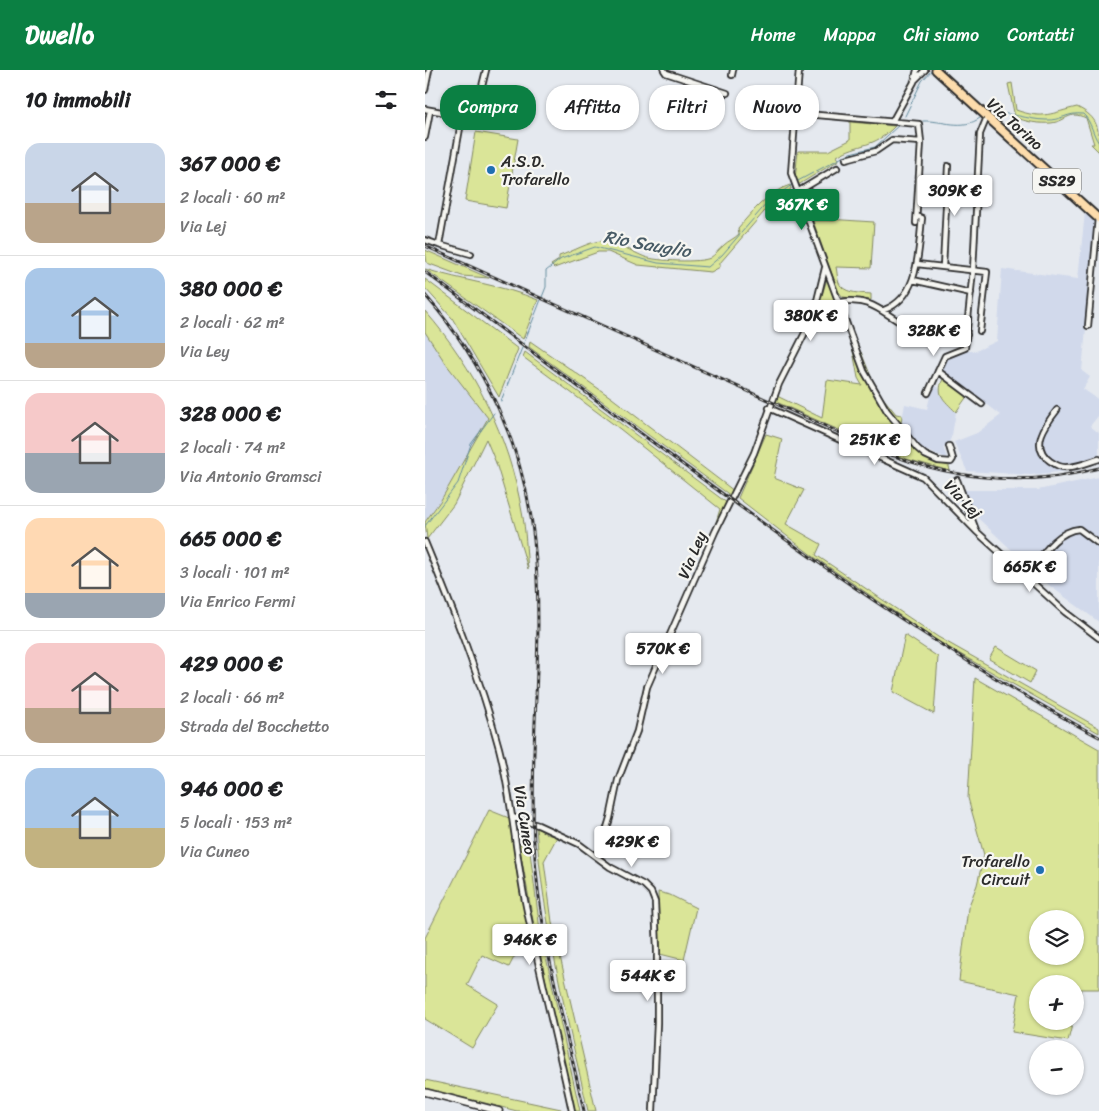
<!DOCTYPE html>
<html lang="it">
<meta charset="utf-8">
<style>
body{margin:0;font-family:Sriracha,sans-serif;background:#f6f6f6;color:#202124;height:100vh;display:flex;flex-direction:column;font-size:19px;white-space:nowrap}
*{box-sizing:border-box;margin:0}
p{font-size:16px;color:#757577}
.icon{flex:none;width:28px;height:28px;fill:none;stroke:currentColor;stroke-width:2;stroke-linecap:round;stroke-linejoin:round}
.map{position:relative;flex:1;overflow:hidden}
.side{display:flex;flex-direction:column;background:#fff;width:425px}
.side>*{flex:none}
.hud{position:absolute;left:15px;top:15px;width:475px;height:45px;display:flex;gap:10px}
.buttons{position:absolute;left:604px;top:840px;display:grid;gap:10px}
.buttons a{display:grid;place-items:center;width:55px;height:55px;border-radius:50%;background:#fff;box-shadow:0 1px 4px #0004;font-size:25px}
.price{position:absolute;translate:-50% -42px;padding:0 11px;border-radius:5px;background:#fff;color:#222;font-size:16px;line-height:32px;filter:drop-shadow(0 1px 2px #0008)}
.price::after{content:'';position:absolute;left:50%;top:30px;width:15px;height:11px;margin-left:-8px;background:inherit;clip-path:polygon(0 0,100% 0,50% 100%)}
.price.current{background:#0b8043;color:#fff}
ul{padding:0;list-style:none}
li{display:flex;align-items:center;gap:15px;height:125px;padding:0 25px}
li+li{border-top:1px solid #e0e0e0}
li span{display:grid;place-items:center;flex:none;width:140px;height:100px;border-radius:15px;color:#555}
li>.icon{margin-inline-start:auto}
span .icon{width:60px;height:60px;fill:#fffc;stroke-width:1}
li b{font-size:21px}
h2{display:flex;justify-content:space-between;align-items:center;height:60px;padding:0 25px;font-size:21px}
.pill{padding:0 18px;border-radius:20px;background:#fff;box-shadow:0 1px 4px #0004;font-size:18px;line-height:45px}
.pill.current{background:#0b8043;color:#fff}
header{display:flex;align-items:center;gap:30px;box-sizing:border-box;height:70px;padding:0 25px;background:#0b8043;color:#fff}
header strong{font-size:24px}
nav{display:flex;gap:28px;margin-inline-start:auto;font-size:18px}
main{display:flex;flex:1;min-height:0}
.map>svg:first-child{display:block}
.built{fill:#d1d9eb}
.green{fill:#dae598;stroke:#828862;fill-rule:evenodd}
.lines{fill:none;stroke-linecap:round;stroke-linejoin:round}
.stream{stroke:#648c9e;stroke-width:1}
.minor-casing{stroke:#2b2b2b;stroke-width:8}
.tertiary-casing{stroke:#2b2b2b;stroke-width:9}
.primary-casing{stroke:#2b2b2b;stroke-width:11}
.minor{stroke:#f6f6f2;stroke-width:4.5}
.tertiary{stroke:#f6f6f2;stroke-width:5.5}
.primary{stroke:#fddcac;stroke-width:7}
.rail-casing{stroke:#2b2b2b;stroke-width:3}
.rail{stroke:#f6f6f2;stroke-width:1;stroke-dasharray:4;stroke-linecap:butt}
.poi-dot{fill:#1f6fb2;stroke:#f6f6f2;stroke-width:2}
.labels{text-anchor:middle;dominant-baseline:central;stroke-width:4.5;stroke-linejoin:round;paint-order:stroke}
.shield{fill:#f6f6f2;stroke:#686867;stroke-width:1}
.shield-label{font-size:15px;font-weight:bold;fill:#2b2b2b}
.street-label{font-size:16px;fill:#2b2b2b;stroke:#f6f6f2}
.poi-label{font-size:16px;fill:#2b2b2b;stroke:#f6f6f2;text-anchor:start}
.water-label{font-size:18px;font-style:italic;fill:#485b65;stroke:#f6f6f2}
</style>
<header>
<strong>Dwello</strong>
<nav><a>Home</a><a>Mappa</a><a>Chi siamo</a><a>Contatti</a></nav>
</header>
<main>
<section class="side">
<h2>10 immobili<svg class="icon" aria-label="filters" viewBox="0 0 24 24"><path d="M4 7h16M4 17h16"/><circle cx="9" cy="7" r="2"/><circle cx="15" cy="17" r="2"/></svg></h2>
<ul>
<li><span style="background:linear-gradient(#c9d6e8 60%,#b9a48a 0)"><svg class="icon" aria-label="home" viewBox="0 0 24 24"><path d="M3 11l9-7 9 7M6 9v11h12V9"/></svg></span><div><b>367 000 €</b><p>2 locali · 60 m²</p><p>Via Lej</p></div></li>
<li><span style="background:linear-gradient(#a9c7e8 75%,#b9a48a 0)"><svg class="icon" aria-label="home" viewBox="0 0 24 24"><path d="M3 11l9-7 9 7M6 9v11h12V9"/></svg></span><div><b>380 000 €</b><p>2 locali · 62 m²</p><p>Via Ley</p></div></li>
<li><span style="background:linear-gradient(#f6c9c9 60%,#9aa5b1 0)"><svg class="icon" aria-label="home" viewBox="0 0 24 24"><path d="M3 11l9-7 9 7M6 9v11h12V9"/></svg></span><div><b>328 000 €</b><p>2 locali · 74 m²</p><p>Via Antonio Gramsci</p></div></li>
<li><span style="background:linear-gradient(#ffd9b3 75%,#9aa5b1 0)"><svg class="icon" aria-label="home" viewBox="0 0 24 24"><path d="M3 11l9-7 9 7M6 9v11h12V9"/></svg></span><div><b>665 000 €</b><p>3 locali · 101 m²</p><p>Via Enrico Fermi</p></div></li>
<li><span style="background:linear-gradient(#f6c9c9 65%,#b9a48a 0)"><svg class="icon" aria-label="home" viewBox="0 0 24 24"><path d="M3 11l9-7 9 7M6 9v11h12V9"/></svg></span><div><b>429 000 €</b><p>2 locali · 66 m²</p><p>Strada del Bocchetto</p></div></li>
<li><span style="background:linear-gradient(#a9c7e8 60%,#c2b280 0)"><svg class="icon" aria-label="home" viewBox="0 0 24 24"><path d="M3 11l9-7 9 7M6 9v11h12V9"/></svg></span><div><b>946 000 €</b><p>5 locali · 153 m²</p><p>Via Cuneo</p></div></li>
</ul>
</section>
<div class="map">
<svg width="674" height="1041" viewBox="0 0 674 1041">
<rect width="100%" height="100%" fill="#e5e9ef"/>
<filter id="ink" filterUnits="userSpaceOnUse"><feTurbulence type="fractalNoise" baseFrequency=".02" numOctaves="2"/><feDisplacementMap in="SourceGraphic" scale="10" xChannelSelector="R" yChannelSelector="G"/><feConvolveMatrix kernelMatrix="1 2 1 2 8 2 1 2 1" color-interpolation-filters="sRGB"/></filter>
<g filter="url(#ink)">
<path class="built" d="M 660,142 L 671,152 L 657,301 L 665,307 L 658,319 L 674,330 L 674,345 L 665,356 L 674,363 L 674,392 L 643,401 L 605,405 L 542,401 L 529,372 L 552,363 L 576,345 L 517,300 L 523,287 L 541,281 L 551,281 L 572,271 L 577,199 L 653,209 Z
M 0,262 L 23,297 L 63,348 L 16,430 L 0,452 Z
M 508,315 L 513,317 L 520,331 L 531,342 L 527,365 L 523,375 L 518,377 L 522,388 L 494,378 L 494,373 L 486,368 L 476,355 L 480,334 L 502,339 Z
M 674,407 L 674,552 L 625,516 L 523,420 L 613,420 Z"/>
<path class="green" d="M 587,13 L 591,40 C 619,50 626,43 652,37 C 674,48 674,58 674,82 L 666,74 L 669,74 L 661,48 C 643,40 643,51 626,53 C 615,54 600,52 590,47 L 583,14 Z
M 425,52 L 470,56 C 448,79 435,72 412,86 L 414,90 L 373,115 L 370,109 L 373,81 L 403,81 L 425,70 Z
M 51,62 L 93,69 L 81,138 L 40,131 Z
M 365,115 L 366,119 L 345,135 L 295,193 L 295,197 L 286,202 L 213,195 L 183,182 L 173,182 L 129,198 L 126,195 L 134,190 L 134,186 C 147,182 165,171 177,171 C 193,172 207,182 220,187 C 230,191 276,193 285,188 C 290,185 294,179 299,175 C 303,171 309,169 314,164 L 313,158 C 328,141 343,122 365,115 Z
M 387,148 L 449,152 L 446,198 L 411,197 C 412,201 412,205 413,210 C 416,224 436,223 446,224 L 446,230 L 418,227 L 413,221 Z
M 0,180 L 64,208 L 37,206 L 2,193 Z
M 0,199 C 38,211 77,215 113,230 L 98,269 Z
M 0,209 L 93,279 L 74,327 L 27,248 L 0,218 Z
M 402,209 L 405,211 L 415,238 L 391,244 Z
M 0,241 C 50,298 84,367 97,442 C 101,461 101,480 103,499 L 71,393 L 61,369 L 29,434 L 2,469 L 0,452 L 16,430 L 63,348 L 21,294 L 0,262 Z
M 425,265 L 438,302 L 460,341 L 498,387 L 508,392 L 524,396 L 525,401 L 474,387 L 349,331 L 352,326 L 397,348 L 402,310 L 437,315 L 433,308 Z
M 105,271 L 187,328 L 309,421 L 306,426 L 104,277 Z
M 100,282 L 302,433 L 289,459 L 295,439 L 195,359 L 98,287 Z
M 434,282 L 436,282 L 451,319 L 471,344 L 477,345 L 476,355 L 450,320 Z
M 519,307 L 543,325 L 531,342 C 518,329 510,324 519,307 Z
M 341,364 L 357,369 L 349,408 L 379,420 L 361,454 L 396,474 L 391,485 L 513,567 L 674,658 L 674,663 L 512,571 L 389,487 L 313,428 Z
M 480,565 L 513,587 L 509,644 L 468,622 Z
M 571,577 L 611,601 L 605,613 L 564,589 Z
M 550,608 L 674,679 L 674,919 L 656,919 L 650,943 L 650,914 L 612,914 L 612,951 L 648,951 L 643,971 L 587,962 L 594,924 L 534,911 L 543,838 L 552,815 L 559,785 L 543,728 ZM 612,849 L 650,849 L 650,886 L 612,886 Z
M 64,740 L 84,748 L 103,860 L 84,897 L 57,885 L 42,915 L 73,934 L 47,978 L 0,949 L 0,868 Z
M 111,757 L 121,764 L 132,767 L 119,791 L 127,852 L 171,1041 L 163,1041 C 142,947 118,853 111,757 Z
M 94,774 L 104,774 L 115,860 L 155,1041 L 149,1041 L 110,861 Z
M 233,822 L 245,825 L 271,838 L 259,890 L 235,884 Z
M 0,1010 L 136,1039 L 137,1041 L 92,1041 L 0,1018 Z"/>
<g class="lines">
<path class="stream" d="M 566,44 C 585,41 602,50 621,50 C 636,51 642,42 658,44 C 667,52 667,64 674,73
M 480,46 L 497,11 L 507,0
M 498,51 C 518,50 537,61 555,48
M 371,112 L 425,83 L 450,77 L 474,55
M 76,331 L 121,217 L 121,201 L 136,189 L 170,177 L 233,193 L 283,197 L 297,185 L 343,132 L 368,114
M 0,456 L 33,413 L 46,374 L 69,343"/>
<g class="minor-casing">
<path id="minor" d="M 239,0 L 241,3 L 302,23
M 374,0 L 366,103 L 439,301 L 462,341 L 492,378 L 500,385 L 513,391 L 526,392 L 528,389 L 524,376
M 307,5 L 308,0
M 489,11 L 500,0
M 0,20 L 4,0
M 0,39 L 88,55 L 91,42
M 370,43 L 494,54 L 496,72 L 491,153
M 37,47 L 14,175 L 46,184
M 49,49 L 61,0
M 468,50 L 489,12 L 492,0
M 0,67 L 5,41
M 421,89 L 451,81 L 467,70 L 496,72
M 374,121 L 412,98
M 381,146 L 408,147
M 0,170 L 14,175
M 492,194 L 562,202 L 555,261
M 518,197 L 523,96
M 488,210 L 546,223
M 415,232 C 451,226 461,249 491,260 C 505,265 526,263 542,265
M 459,240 C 495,227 493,181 497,148 L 492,146
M 663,256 L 673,148
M 513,301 L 557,334
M 503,323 L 520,286 L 540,278 L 548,200 L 555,64 L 562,47
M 344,338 L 498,407 L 551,461 L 640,542 L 674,568
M 632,340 C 621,354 604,376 625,391 C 631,395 636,398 643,397 C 653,397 664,392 674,389
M 532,410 L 551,460
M 0,472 C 28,540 55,607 74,678 C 87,728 90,780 100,831 C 114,901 132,971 147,1041
M 601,506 C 615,489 630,461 654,459 L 674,474
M 87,747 L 113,755 L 154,774 L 185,797 L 219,815 L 226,822 L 230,832 L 232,880 L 232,953 L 228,1041
M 173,788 L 185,748 L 193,710 L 212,661 L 222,617 L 290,462 L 329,383 L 354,314 L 388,247 L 400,198"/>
</g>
<g class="tertiary-casing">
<path id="tertiary" d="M 0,1022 L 74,1041"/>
</g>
<g class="primary-casing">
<path id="primary" d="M 511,0 L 674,149"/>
</g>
<use href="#minor" class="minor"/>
<use href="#tertiary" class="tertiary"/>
<use href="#primary" class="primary"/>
<g class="rail-casing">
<path id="rail" d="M 0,176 L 449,378 C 521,409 598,418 674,398
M 0,202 C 220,364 433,538 674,667
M 0,225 C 60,293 100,380 109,470 C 120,570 104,673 109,773 C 113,863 140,953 159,1041"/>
</g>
<use href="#rail" class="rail"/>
</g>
</g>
<g class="poi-dot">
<circle cx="66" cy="100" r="5"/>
<circle cx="615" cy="800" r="5"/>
</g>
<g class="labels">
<rect class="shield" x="608" y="98.5" width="48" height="25" rx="4"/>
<g class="shield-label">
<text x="632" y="111">SS29</text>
</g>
<g class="street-label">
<text transform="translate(590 54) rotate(42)">Via Torino</text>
<text transform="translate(538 429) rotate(46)">Via Lej</text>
<text transform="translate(267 485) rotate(-67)">Via Ley</text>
<text transform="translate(100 750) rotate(81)">Via Cuneo</text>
</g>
<g class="poi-label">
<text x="76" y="91">A.S.D.<tspan x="76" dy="18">Trofarello</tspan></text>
<text x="605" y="791" text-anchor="end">Trofarello<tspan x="605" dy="18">Circuit</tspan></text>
</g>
<g class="water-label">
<text transform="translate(222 174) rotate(10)">Rio Sauglio</text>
</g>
</g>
</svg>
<div class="buttons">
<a><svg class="icon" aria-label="layers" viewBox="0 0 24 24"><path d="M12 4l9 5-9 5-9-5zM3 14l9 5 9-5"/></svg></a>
<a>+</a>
<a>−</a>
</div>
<b class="price" style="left:530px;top:147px">309K €</b>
<b class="price current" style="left:377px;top:161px">367K €</b>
<b class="price" style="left:386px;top:272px">380K €</b>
<b class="price" style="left:509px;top:287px">328K €</b>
<b class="price" style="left:450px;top:396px">251K €</b>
<b class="price" style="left:605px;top:523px">665K €</b>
<b class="price" style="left:238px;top:605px">570K €</b>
<b class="price" style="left:207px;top:798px">429K €</b>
<b class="price" style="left:105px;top:896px">946K €</b>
<b class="price" style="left:223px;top:932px">544K €</b>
<div class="hud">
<a class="pill current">Compra</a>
<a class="pill">Affitta</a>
<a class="pill">Filtri</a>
<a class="pill">Nuovo</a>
</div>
</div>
</main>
